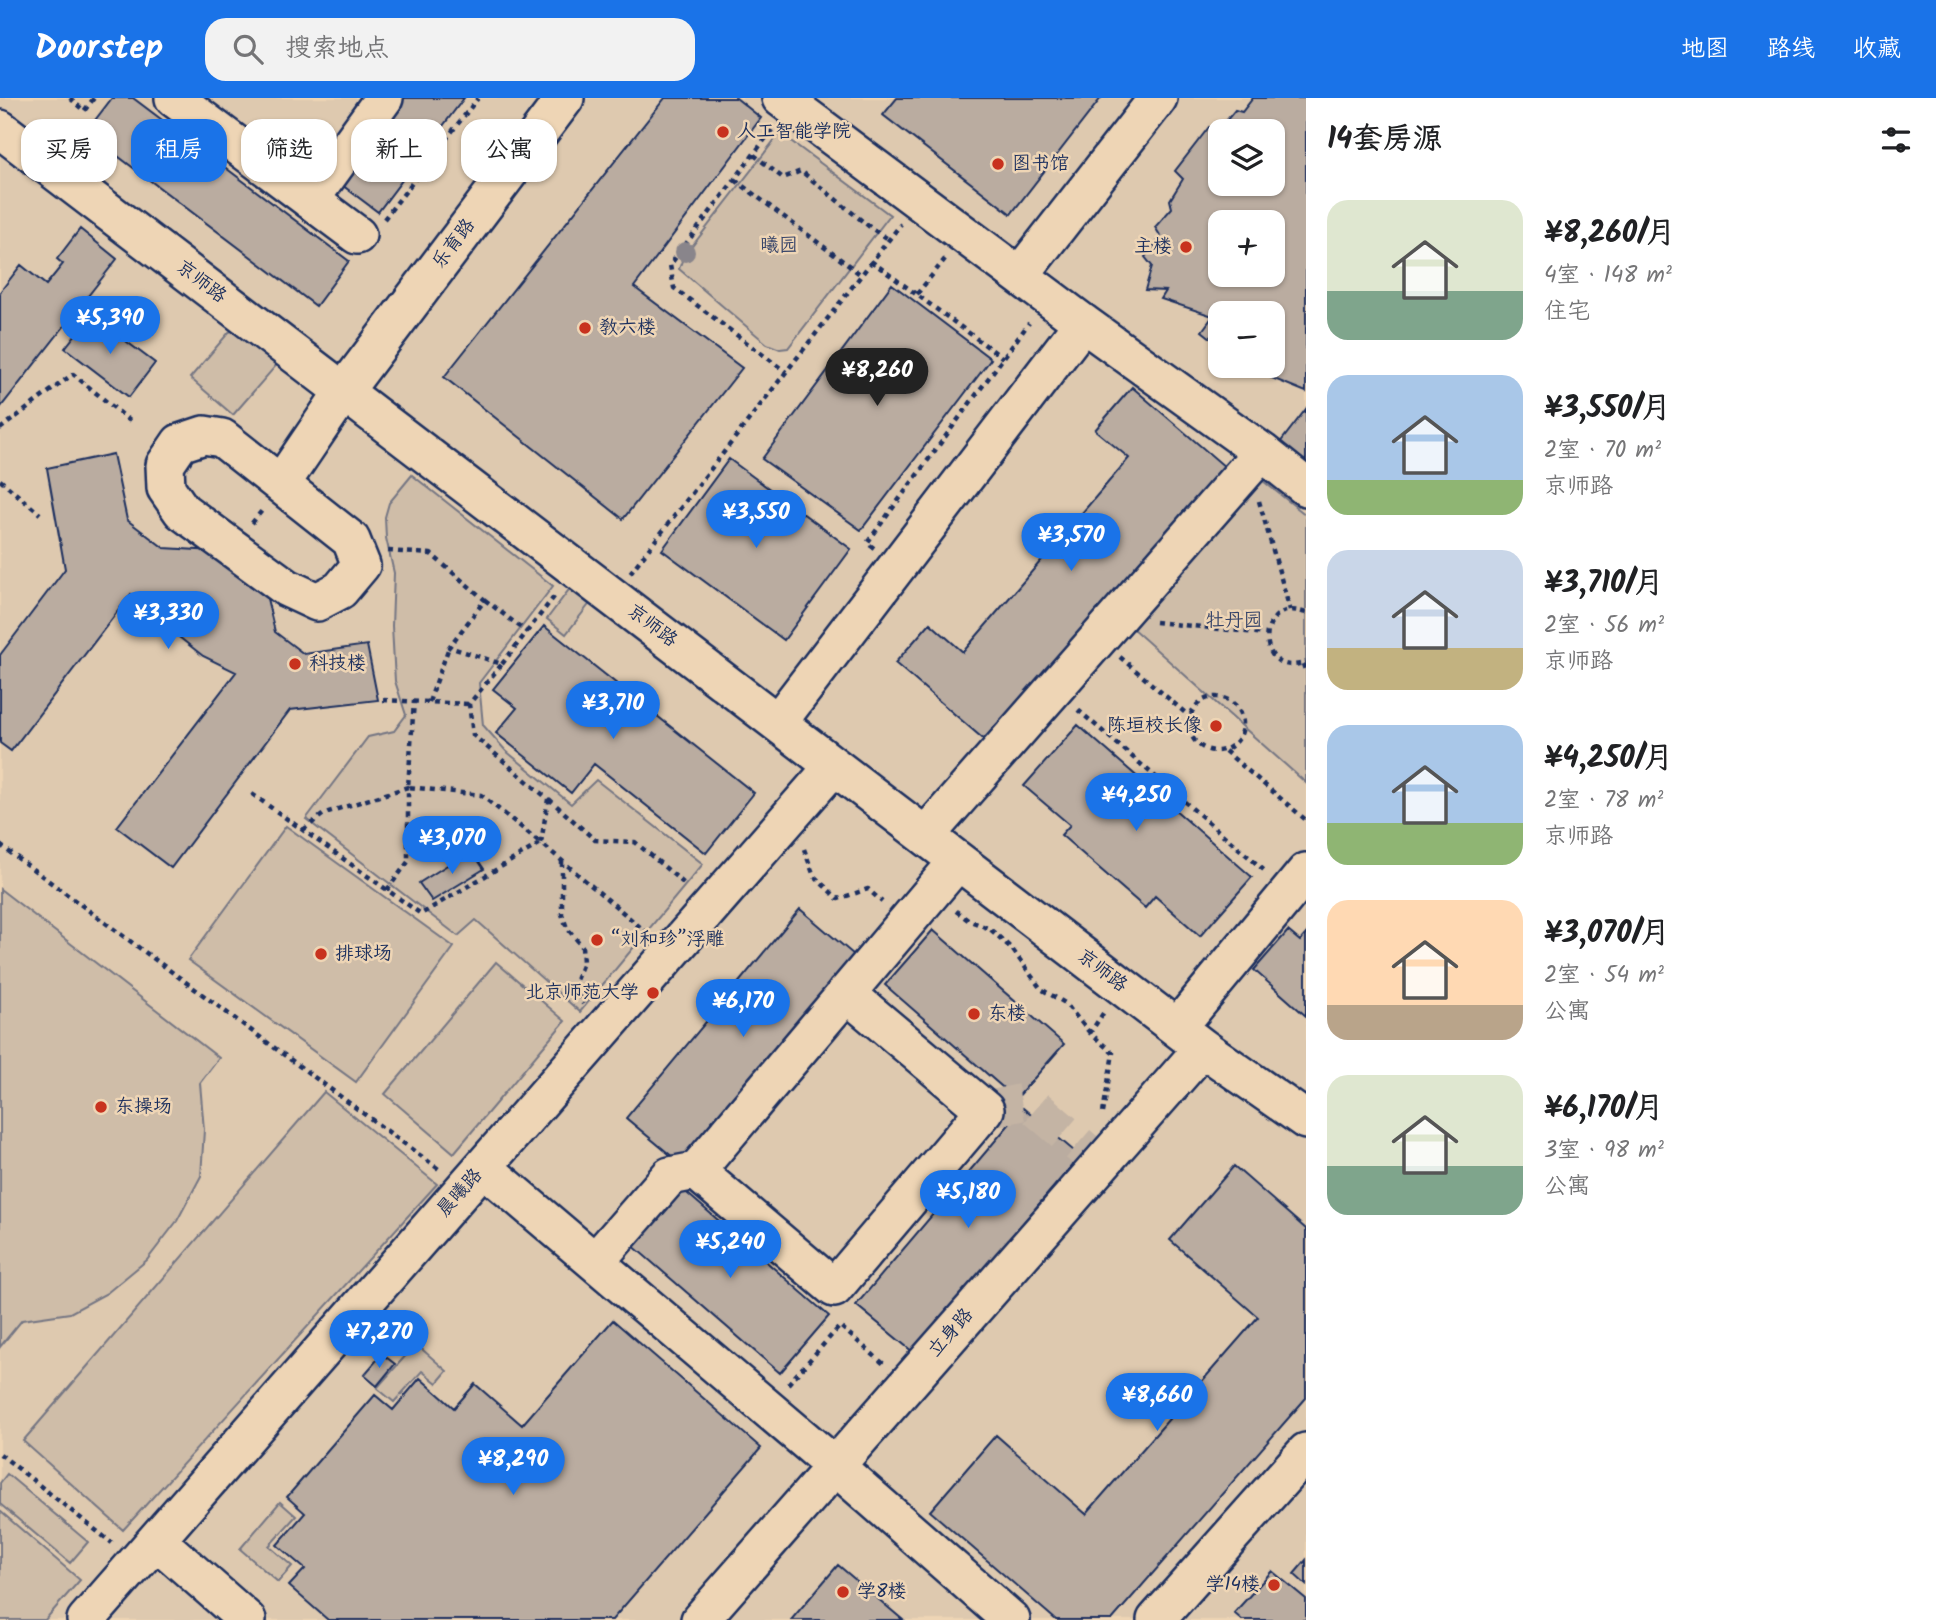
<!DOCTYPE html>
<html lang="zh">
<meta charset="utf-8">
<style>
body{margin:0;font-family:Kalam,"LXGW WenKai TC",sans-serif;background:#f2f2f2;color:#202124;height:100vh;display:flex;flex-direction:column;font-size:26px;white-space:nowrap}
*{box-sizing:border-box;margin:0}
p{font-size:23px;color:#757577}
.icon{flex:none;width:38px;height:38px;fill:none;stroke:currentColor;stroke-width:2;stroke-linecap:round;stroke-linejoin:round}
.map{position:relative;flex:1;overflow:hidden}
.details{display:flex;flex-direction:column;background:#fff;width:630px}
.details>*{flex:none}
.top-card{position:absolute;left:21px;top:21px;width:665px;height:63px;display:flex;gap:14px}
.buttons{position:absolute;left:1208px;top:21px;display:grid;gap:14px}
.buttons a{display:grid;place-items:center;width:77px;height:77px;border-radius:14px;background:#fff;box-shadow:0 2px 5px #0004;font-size:35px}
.price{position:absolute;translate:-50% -60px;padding:0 16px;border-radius:24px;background:#1a73e8;color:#fff;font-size:23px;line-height:46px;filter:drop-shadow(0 2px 4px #0008)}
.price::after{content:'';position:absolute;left:50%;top:42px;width:21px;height:16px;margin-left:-10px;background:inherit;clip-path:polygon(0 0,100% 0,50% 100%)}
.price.on{background:#222;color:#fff}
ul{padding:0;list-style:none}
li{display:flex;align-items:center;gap:21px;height:175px;padding:0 21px}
li span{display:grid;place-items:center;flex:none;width:196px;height:140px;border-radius:21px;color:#555}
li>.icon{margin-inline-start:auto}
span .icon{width:84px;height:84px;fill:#fffc;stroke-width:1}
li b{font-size:30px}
h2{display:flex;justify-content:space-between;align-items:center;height:84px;padding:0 21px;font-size:30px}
.tag{padding:0 24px;border-radius:21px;background:#fff;box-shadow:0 2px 5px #0004;font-size:24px;line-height:63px}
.tag.on{background:#1a73e8;color:#fff}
header{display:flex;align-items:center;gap:42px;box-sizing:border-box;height:98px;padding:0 35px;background:#1a73e8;color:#fff}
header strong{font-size:33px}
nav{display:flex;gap:38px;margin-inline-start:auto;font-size:24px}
.search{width:490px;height:63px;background:#f2f2f2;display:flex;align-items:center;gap:18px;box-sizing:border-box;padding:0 24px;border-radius:21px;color:#757577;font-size:26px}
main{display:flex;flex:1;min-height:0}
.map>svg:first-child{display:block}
.built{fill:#dec9af;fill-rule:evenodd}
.green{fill:#cfbda8;stroke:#757683;stroke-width:2}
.building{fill:#baaca0;stroke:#1b2f5e;stroke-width:2;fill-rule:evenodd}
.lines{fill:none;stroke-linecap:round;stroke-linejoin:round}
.minor-tunnel{stroke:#c4b4a4;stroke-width:37;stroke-dasharray:37 18;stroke-linecap:butt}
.minor-casing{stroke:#1b2f5e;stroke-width:42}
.path{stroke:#1b2f5e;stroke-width:4.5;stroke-dasharray:5 5;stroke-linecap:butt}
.minor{stroke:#eed5b5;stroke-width:37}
.tree{fill:#89858b}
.poi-dot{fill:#c8321e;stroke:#eed5b5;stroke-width:2.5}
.labels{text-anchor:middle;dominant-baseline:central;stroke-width:5;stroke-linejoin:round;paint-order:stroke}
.poi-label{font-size:19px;fill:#1b2f5e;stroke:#eed5b5;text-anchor:start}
.street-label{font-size:19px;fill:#1b2f5e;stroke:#eed5b5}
.park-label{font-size:19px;fill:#364469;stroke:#eed5b5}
</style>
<header>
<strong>Doorstep</strong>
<div class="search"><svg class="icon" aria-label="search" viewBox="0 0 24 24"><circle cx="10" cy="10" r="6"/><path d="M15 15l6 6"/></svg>搜索地点</div>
<nav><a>地图</a><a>路线</a><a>收藏</a></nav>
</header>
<main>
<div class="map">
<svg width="1306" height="1522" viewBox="0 0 1306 1522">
<rect width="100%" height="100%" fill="#eed5b5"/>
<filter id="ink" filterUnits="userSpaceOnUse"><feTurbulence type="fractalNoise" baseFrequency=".0143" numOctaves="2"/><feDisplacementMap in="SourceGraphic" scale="14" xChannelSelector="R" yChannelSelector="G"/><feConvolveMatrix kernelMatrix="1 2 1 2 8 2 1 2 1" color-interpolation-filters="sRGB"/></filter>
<g filter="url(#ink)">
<path class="built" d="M 0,0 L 1306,0 L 1306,1522 L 0,1522 ZM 1220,33 L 1272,33 L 1272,86 L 1220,86 ZM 1220,124 L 1272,124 L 1272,177 L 1220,177 ZM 1220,215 L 1272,215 L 1272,268 L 1220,268 Z"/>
<path class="green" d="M 780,35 L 890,117 L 788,250 L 780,251 L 767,246 L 679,171 L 683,160 Z
M 238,231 L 280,263 L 233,317 L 190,280 L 229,234 Z
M 412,377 L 553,488 L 479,585 L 483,627 L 506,653 L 571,706 L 596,682 L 703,766 L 580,914 L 476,822 L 458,838 L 306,721 L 368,639 L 394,633 L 406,617 L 395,583 L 392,528 L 394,475 L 386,440 L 385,419 L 389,405 Z
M 1263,383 L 1306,417 L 1306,685 L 1132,530 Z
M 571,489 L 591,504 L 566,536 L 547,521 Z
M 286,728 L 454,849 L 356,984 L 188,862 Z
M 0,791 L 219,960 L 200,985 L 204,1032 L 201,1078 L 177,1123 L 147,1162 L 107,1195 L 70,1215 L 22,1222 L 0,1249 Z
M 496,864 L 565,923 L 454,1055 L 385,996 Z
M 324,994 L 437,1086 L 123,1432 L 23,1343 Z
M 416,1246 L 447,1273 L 437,1285 L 422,1273 L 394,1304 L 377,1290 Z
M 7,1376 L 88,1444 L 70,1465 L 0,1406 L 0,1385 Z
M 280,1404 L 296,1418 L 269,1448 L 292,1468 L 278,1484 L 240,1451 Z
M 0,1413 L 80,1482 L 45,1522 L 0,1522 Z"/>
<path class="building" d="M 112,0 L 133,0 L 349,163 L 316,208 L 86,34 Z
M 402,0 L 464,0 L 378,114 L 338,84 Z
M 665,0 L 736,0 L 761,20 L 634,189 L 742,270 L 623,421 L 444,279 Z
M 897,0 L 1101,0 L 1011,116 L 883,17 Z
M 1253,0 L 1306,0 L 1306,294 L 1262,276 L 1255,268 L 1272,268 L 1272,215 L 1220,215 L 1220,233 L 1212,241 L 1202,233 L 1213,218 L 1161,201 L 1166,193 L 1145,192 L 1152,168 L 1145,159 L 1161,139 L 1155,129 L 1172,110 L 1170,102 L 1183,81 L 1175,73 L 1209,29 L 1217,34 L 1235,12 L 1242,14 ZM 1220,33 L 1272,33 L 1272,86 L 1220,86 ZM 1220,124 L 1272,124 L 1272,177 L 1220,177 Z
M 80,131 L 117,161 L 0,310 L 0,194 L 21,167 L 46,187 L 63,166 L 57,161 Z
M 892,186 L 991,261 L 861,432 L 762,361 Z
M 91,217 L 155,265 L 129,299 L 65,250 Z
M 1132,289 L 1225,369 L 988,645 L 895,565 L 930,525 L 963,554 L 1129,360 L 1095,332 Z
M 1306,311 L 1306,374 L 1276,350 Z
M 113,356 L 127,422 L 164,450 L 215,453 L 265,492 L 275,534 L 304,556 L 367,547 L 378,602 L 290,612 L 171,770 L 117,729 L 236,574 L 203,558 L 165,528 L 131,496 L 11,653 L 0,645 L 0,557 L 65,471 L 47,370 Z
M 729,361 L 851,451 L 784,542 L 662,452 Z
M 544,528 L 754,695 L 706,755 L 594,666 L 571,695 L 496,635 L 517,610 L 493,591 Z
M 1078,627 L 1252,779 L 1200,838 L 1155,798 L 1145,810 L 1061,737 L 1070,727 L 1024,688 Z
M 471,752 L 484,771 L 432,803 L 419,785 Z
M 800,811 L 860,862 L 686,1070 L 626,1020 Z
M 933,832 L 1064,946 L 1016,1001 L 885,887 Z
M 1288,833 L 1300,843 L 1306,836 L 1306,918 L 1254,872 Z
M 1023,1010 L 1080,1058 L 913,1254 L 856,1207 Z
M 1234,1068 L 1306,1131 L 1306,1300 L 1112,1522 L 1056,1522 L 930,1413 L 996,1337 L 1086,1416 L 1258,1219 L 1170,1142 Z
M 681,1090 L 829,1218 L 780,1275 L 632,1147 Z
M 613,1222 L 761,1350 L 612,1522 L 328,1522 L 289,1488 L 305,1471 L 277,1447 L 305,1415 L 287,1399 L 375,1297 L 393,1312 L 420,1280 L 454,1310 L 475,1286 L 522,1327 Z
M 382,1256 L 395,1266 L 377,1288 L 364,1277 Z
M 1306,1462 L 1306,1487 L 1294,1476 Z
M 838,1467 L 903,1522 L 791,1522 Z
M 1272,1473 L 1306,1501 L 1306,1522 L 1242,1522 L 1234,1515 Z"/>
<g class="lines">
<path class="minor-tunnel" d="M 985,1012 L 1028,1003 L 1100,1065"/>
<g class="minor-casing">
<path id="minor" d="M 174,0 L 357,137
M 781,0 L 1083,225 L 1262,354 L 1306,389
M 0,31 L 1203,950 L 1306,1022
M 310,102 L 384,0
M 1020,177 L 1158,0
M 204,337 L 222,340 L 351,442 L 361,467 L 340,492 L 317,504 L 287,490 L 182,413 L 166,390 L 165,367 L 180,345 Z
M 281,386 L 344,293 L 565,0
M 778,624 L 1083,225
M 926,737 L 1262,354
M 846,895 L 985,1012 L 834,1190 L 696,1073 L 958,763
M 1177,930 L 1306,774
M 483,1069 L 834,1367 L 1011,1522
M 595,1164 L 670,1078 L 696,1073
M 156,1442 L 247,1522
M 86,1522 L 834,668
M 700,1522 L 1203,950
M 1156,1522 L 1306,1354"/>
</g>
<path class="path" d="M 70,0 L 84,13 L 94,0
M 772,32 L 670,167 L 674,190 L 786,274
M 754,57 L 783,80 L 801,73 L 871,130 L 890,142
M 735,82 L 860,176
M 384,121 L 478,0
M 871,163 L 1003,260
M 917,196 L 945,161
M 0,331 L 73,276 L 130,323
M 0,382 L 40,416
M 1259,403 L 1290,512
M 252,425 L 264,410
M 874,450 L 867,445 L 1029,225
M 388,453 L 431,456 L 485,502 L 449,549 L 502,566 L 469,606 L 473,637 L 548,701 L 541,745 L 646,834
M 630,475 L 901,126
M 485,502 L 527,534
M 1306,515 C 1254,496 1255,584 1306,564
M 1155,524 L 1266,536
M 1120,559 L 1190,619
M 502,566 L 557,495
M 1303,566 L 1306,575
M1189 626a27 27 0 1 1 54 0a27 27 0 1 1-54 0Z
M 383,602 L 469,606
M 429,604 L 449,549
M 1078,612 L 1265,773
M 1225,653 L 1306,722
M 252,696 L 421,816 L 541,745 L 481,697 L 408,689 L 414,603
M 549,701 L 595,742 L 635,744 L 687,788
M 303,732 L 325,715 L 408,689 L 408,764 L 387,792
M 0,747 L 440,1072
M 804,751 L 814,778 L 838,801 L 868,791 L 882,804
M 562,764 L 562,816 L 567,830 L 582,848 L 583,865 L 576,882 L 580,902 L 583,906
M 956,813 L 968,822 L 990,831 L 999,839 L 1012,851 L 1041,891 L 1065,905 L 1090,935
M 1103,1015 L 1113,955 L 1090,935 L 1104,914
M 788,1286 L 840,1228 L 885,1267
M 0,1356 L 112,1445"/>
<use href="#minor" class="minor"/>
</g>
<circle class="tree" cx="685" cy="154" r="10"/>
</g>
<g class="poi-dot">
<circle cx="723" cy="34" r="7"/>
<circle cx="998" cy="66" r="7"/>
<circle cx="1186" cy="149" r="7"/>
<circle cx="585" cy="230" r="7"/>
<circle cx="295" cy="566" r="7"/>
<circle cx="1216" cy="628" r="7"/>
<circle cx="597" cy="842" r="7"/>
<circle cx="321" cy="856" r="7"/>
<circle cx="653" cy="895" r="7"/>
<circle cx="974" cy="916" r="7"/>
<circle cx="101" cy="1009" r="7"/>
<circle cx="1274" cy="1487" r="7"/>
<circle cx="843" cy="1494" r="7"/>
</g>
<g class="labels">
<g class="poi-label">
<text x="737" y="34">人工智能学院</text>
<text x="1012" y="66">图书馆</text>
<text x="1172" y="149" text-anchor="end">主楼</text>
<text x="599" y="230">教六楼</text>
<text x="309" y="566">科技楼</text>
<text x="1202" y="628" text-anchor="end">陈垣校长像</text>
<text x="611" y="842">“刘和珍”浮雕</text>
<text x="335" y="856">排球场</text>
<text x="639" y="895" text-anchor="end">北京师范大学</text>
<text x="988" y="916">东楼</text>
<text x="115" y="1009">东操场</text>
<text x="1260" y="1487" text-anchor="end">学14楼</text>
<text x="857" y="1494">学8楼</text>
</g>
<g class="street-label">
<text transform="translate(454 146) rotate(-53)">乐育路</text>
<text transform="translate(201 184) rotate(37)">京师路</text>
<text transform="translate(652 528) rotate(37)">京师路</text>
<text transform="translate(1102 873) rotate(37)">京师路</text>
<text transform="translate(460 1095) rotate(-48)">晨曦路</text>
<text transform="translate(951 1235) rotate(-49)">立身路</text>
</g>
<g class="park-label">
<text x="779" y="148">曦园</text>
<text x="1234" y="523">牡丹园</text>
</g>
</g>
</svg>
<div class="buttons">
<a><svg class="icon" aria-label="layers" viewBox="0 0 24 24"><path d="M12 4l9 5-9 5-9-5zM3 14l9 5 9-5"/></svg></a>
<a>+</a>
<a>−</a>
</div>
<b class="price" style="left:110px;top:258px">¥5,390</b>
<b class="price on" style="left:877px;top:310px">¥8,260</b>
<b class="price" style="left:756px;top:452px">¥3,550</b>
<b class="price" style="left:1071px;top:475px">¥3,570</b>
<b class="price" style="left:168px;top:553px">¥3,330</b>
<b class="price" style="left:613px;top:643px">¥3,710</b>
<b class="price" style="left:1136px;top:735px">¥4,250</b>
<b class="price" style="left:452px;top:778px">¥3,070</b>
<b class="price" style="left:743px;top:941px">¥6,170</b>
<b class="price" style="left:968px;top:1132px">¥5,180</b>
<b class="price" style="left:730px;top:1182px">¥5,240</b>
<b class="price" style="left:379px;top:1272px">¥7,270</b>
<b class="price" style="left:1157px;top:1335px">¥8,660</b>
<b class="price" style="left:513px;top:1399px">¥8,290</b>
<div class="top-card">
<a class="tag">买房</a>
<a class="tag on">租房</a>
<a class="tag">筛选</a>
<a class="tag">新上</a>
<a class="tag">公寓</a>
</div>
</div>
<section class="details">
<h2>14套房源<svg class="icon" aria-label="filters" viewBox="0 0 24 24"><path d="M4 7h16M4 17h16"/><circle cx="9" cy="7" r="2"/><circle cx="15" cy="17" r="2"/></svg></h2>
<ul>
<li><span style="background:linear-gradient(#dfe7d0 65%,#7fa58c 0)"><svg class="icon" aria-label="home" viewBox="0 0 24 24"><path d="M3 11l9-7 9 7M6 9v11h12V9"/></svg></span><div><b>¥8,260/月</b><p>4室 · 148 m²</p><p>住宅</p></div></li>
<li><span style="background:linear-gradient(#a9c7e8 75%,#8fb573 0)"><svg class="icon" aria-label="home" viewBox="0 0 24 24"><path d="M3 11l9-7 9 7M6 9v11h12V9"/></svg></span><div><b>¥3,550/月</b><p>2室 · 70 m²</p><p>京师路</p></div></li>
<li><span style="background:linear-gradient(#c9d6e8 70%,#c2b280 0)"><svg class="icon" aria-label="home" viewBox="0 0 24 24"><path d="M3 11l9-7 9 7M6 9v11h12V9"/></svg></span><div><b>¥3,710/月</b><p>2室 · 56 m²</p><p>京师路</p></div></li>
<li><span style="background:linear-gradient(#a9c7e8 70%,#8fb573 0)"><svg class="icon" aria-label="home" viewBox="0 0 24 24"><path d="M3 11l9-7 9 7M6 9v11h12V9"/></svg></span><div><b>¥4,250/月</b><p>2室 · 78 m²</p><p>京师路</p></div></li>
<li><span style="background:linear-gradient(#ffd9b3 75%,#b9a48a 0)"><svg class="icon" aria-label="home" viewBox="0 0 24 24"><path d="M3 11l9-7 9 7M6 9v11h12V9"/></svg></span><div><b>¥3,070/月</b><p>2室 · 54 m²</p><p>公寓</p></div></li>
<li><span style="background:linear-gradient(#dfe7d0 65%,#7fa58c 0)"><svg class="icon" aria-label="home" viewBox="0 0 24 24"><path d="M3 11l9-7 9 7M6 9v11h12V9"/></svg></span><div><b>¥6,170/月</b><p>3室 · 98 m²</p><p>公寓</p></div></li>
</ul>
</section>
</main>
